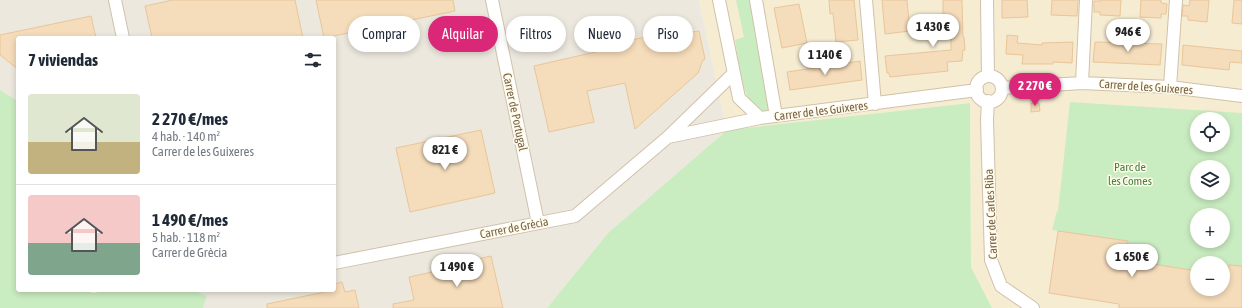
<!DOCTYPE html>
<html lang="es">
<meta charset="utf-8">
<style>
body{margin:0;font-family:"Asap Condensed",sans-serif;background:#f2f2f3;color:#1f2937;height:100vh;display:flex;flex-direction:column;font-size:15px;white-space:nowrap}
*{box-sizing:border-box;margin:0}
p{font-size:13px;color:#747a83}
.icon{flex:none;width:22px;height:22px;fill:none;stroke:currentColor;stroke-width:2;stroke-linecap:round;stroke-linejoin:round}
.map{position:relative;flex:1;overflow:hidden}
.side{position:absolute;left:16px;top:36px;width:320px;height:256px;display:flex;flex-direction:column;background:#fff;border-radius:4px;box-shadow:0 2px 6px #0003}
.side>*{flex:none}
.top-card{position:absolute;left:348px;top:16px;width:380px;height:36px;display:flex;gap:8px}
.controls{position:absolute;left:1190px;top:112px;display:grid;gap:8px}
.controls a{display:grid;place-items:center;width:40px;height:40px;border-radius:50%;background:#fff;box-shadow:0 2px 6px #0003;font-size:20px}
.price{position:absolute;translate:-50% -34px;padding:0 9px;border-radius:14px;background:#fff;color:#222;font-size:13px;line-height:26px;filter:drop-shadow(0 1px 2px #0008)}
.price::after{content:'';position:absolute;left:50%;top:24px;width:12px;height:9px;margin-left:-6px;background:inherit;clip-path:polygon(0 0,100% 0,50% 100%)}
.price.selected{background:#db2777;color:#fff}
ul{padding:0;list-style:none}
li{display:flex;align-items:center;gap:12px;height:100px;padding:0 12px}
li+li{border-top:1px solid #e0e1e3}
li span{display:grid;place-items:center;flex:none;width:112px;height:80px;border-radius:4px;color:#555}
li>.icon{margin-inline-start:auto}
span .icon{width:48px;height:48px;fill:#fffc;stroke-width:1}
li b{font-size:17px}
h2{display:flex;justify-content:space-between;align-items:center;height:48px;padding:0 12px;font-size:17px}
.tag{padding:0 14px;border-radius:18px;background:#fff;box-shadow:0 2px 6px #0003;font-size:14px;line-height:36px}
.tag.selected{background:#db2777;color:#fff}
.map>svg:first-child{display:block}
.residential{fill:#f6ecd2;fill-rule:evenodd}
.industrial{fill:#ede8de}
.green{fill:#caecc1;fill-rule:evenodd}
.building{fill:#f5dcba;stroke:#e8c699}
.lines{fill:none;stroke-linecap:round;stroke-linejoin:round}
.minor-casing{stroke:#d0c1aa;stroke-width:14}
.minor{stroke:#fff;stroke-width:12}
.labels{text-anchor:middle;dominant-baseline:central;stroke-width:3;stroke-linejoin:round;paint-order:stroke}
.street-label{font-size:12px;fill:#786248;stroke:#fffbeb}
.park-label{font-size:12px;fill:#457e3f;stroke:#fffbeb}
</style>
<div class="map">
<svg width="1242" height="308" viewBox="0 0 1242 308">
<rect width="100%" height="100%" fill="#fef8e4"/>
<path class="residential" d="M 699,0 L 1242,0 L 1242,308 L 992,308 L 971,267 L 970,103 L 727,130 ZM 1197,119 L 1223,119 L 1223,145 L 1197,145 ZM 1197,167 L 1223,167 L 1223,193 L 1197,193 ZM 1197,215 L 1223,215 L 1223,241 L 1197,241 ZM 1197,263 L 1223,263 L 1223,289 L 1197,289 Z"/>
<path class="industrial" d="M 0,0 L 699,0 L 727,130 L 608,233 L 547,308 L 203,308 L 207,296 L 193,290 L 334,290 L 334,38 L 18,38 L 18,101 L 0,90 Z"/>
<path class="green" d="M 736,0 L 751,0 L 772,112 C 741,118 739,59 735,40 L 744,37 Z
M 0,90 L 18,101 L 18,290 L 85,290 L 93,293 L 111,290 L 193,290 L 207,296 L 203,308 L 0,308 Z
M 1070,102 L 1242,113 L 1242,266 L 1229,265 L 1228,275 L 1223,275 L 1223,263 L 1197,263 L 1197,271 L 1153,264 L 1153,269 L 1125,264 L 1128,241 L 1052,230 L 1057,211 L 1058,211 ZM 1197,119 L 1223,119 L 1223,145 L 1197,145 ZM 1197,167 L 1223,167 L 1223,193 L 1197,193 ZM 1197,215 L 1223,215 L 1223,241 L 1197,241 Z
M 970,103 L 971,267 L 992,308 L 547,308 L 608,233 L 727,130 Z"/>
<path class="building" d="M 173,0 L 295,0 L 303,38 L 152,38 L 145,6 Z
M 316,0 L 453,0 L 455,11 L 324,38 Z
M 829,0 L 854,0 L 858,40 L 836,42 L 833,13 L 830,14 Z
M 882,0 L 907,0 L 910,31 L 885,34 Z
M 943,0 L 962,0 L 963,37 L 964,37 L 965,50 L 963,50 L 962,61 L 947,62 L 948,71 L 890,77 L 889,73 L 887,73 L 885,56 L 951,50 L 951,27 L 943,27 Z
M 1002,0 L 1027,0 L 1028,17 L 1002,18 Z
M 1052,0 L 1078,0 L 1077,16 L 1051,15 Z
M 1101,0 L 1121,0 L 1120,16 L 1100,15 L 1100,12 L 1094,12 L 1094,1 L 1101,1 Z
M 1141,0 L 1161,0 L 1161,3 L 1167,4 L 1166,14 L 1161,14 L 1161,18 L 1140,17 Z
M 1190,0 L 1209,0 L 1207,22 L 1188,20 L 1188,16 L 1182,16 L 1183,5 L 1189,6 Z
M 1234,0 L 1242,0 L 1242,24 L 1232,23 Z
M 799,4 L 807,43 L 782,48 L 774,8 Z
M 91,16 L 96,38 L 18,38 L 18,69 L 0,55 L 0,35 Z
M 691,28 L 692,32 L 699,31 L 705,59 L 703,60 L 698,73 L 635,129 L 625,83 L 587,91 L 594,122 L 549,132 L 534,66 L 617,47 L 616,43 Z
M 1007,35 L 1018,36 L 1017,43 L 1042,45 L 1042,43 L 1073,42 L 1072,63 L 1053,62 L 1053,64 L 1022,64 L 1023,55 L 1006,54 Z
M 1095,42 L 1162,44 L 1160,65 L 1093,62 Z
M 1183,45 L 1242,51 L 1242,63 L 1230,62 L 1229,70 L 1182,65 Z
M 860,61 L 862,80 L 790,90 L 787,72 Z
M 1031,103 L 1039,103 L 1040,111 L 1031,112 Z
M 481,130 L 495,193 L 410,212 L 396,148 Z
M 1058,231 L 1128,241 L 1125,264 L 1153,269 L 1153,264 L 1197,271 L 1197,289 L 1223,289 L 1223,275 L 1228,275 L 1229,265 L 1242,266 L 1242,308 L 1119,308 L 1119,304 L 1049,293 Z
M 491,256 L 503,308 L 393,308 L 393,304 L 414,300 L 409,277 L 460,266 L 460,263 Z
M 342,282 L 345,292 L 355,290 L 359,308 L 267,308 L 267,304 L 334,290 L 336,289 L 335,284 Z"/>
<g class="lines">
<g class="minor-casing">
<path id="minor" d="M 115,0 L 123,38
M 492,0 L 538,223
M 719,0 L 739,98 L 760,118
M 756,0 L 776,116
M 866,0 L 875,104
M 987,0 L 988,76
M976 89a13 13 0 1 1 26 0a13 13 0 1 1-26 0Z
M 1082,83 L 1086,0
M 1170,87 L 1176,0
M 1002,88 L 1082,83 L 1170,87 L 1242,96
M 988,101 L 987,120 L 991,260 L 1001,286 L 1033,308
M 668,137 L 734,73
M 334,263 L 575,216 L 668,137 L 760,118 L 977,90"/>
</g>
<use href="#minor" class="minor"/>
</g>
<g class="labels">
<g class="street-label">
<text transform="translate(1146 87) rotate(4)">Carrer de les Guixeres</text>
<text transform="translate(821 111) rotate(-7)">Carrer de les Guixeres</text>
<text transform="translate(515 112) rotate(78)">Carrer de Portugal</text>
<text transform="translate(991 214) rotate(-93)">Carrer de Carles Riba</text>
<text transform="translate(514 228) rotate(-11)">Carrer de Grècia</text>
</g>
<g class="park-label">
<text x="1130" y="167">Parc de<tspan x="1130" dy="14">les Comes</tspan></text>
</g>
</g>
</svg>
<div class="controls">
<a><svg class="icon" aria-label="locate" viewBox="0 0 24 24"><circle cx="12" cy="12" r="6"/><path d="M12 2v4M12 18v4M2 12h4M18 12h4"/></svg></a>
<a><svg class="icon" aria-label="layers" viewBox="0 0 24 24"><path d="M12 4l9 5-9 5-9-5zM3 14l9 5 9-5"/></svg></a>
<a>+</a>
<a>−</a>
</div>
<b class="price" style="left:933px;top:48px">1 430 €</b>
<b class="price" style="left:1128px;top:53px">946 €</b>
<b class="price" style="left:825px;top:76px">1 140 €</b>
<b class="price selected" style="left:1035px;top:107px">2 270 €</b>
<b class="price" style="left:445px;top:171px">821 €</b>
<b class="price" style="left:1132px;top:278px">1 650 €</b>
<b class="price" style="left:457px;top:288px">1 490 €</b>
<div class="top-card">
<a class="tag">Comprar</a>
<a class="tag selected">Alquilar</a>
<a class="tag">Filtros</a>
<a class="tag">Nuevo</a>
<a class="tag">Piso</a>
</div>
<section class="side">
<h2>7 viviendas<svg class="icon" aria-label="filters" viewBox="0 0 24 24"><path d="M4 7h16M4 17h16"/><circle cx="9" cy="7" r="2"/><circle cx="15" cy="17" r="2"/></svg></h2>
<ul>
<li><span style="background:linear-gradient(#dfe7d0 60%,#c2b280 0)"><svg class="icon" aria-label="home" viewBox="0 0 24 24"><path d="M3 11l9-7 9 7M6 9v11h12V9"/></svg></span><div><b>2 270 €/mes</b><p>4 hab. · 140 m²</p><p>Carrer de les Guixeres</p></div></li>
<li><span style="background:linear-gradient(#f6c9c9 60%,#7fa58c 0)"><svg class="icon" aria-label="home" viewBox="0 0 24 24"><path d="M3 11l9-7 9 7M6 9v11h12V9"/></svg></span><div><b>1 490 €/mes</b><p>5 hab. · 118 m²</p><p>Carrer de Grècia</p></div></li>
</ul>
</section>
</div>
